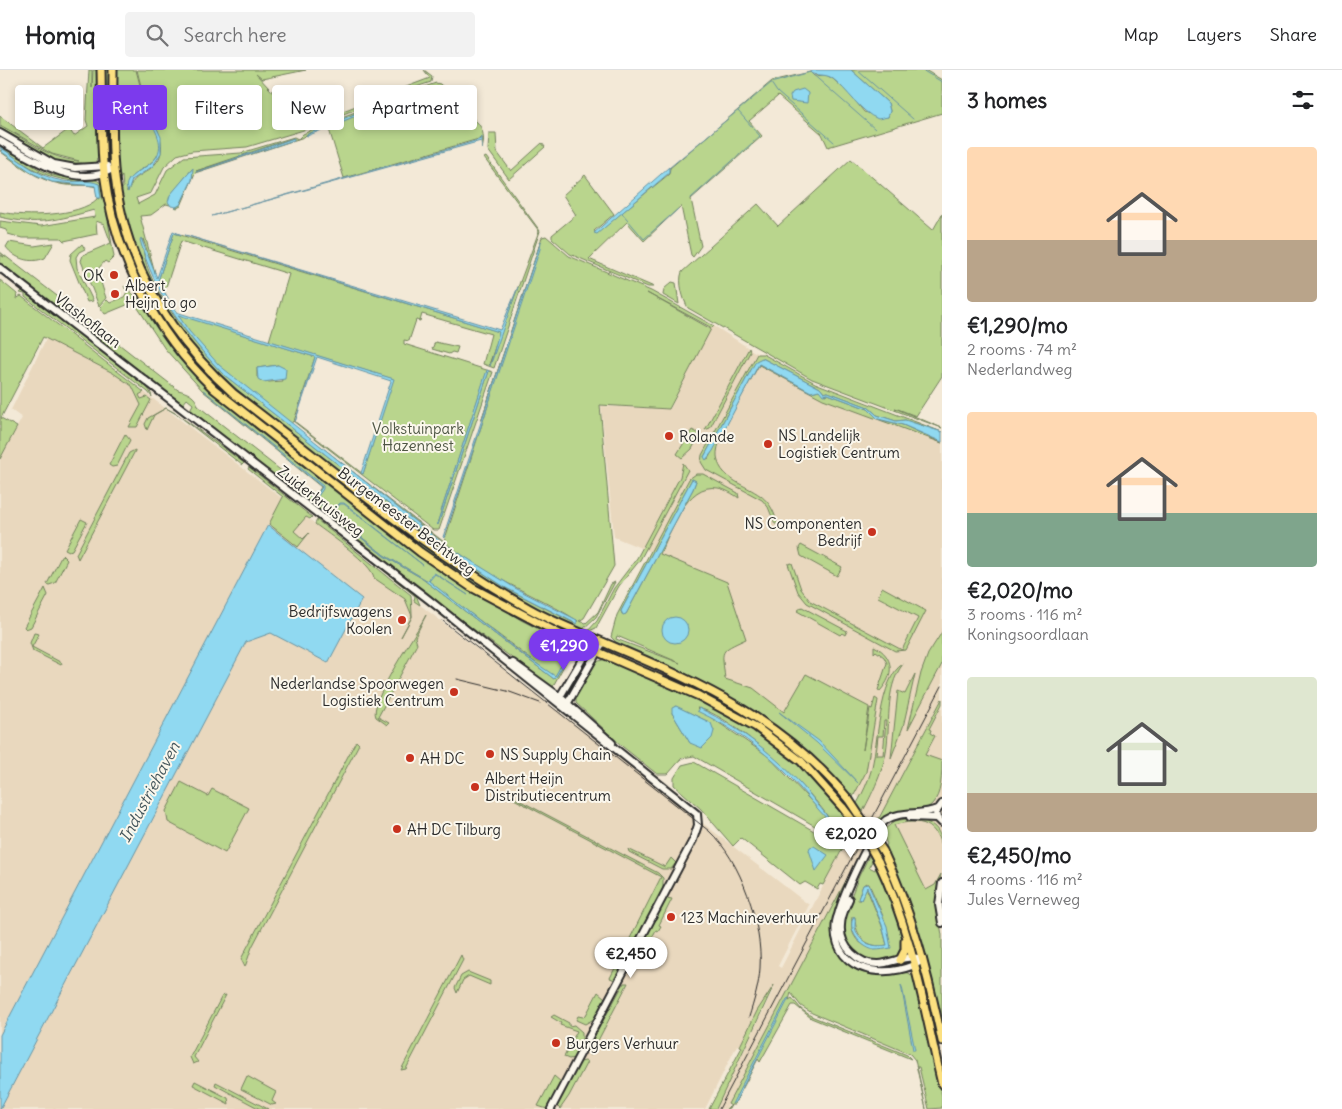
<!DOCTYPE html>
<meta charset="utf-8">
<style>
body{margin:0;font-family:Delius,sans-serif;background:#f2f2f2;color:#202124;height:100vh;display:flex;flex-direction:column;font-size:19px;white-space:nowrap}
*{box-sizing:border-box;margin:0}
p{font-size:16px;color:#757577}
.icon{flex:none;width:28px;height:28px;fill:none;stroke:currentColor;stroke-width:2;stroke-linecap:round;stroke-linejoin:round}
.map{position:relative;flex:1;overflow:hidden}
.side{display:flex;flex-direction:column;background:#fff;width:400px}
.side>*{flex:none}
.top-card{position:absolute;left:15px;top:15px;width:475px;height:45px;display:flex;gap:10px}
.price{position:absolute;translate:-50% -42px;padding:0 11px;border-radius:18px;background:#fff;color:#222;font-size:16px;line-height:32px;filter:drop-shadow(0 1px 2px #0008)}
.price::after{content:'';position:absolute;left:50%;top:30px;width:15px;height:11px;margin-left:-8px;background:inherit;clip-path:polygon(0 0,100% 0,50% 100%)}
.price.on{background:#7c3aed;color:#fff}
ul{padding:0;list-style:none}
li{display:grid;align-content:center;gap:10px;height:265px;padding:0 25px}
li span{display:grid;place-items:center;height:155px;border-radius:5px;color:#555}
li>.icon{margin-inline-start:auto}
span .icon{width:90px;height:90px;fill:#fffc;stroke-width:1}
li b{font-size:21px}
h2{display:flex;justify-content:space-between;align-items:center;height:60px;padding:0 25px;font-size:21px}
.tag{padding:0 18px;border-radius:5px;background:#fff;box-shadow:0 2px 8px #0003;font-size:18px;line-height:45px}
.tag.on{background:#7c3aed;color:#fff}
header{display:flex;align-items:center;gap:30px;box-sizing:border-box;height:70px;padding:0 25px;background:#fff;border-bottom:1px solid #e0e0e0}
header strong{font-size:24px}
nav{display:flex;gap:28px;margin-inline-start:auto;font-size:18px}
.search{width:350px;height:45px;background:#f2f2f2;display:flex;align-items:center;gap:12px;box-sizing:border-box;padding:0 18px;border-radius:5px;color:#757577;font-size:19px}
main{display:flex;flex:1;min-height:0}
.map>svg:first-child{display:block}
.built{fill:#e9d8be}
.green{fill:#b9d58d;stroke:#72805c;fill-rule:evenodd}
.water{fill:#90d9f1;stroke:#6893a2}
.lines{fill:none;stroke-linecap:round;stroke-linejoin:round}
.stream{stroke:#6893a2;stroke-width:1}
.secondary-casing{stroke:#2b2b2b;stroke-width:10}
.primary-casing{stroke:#2b2b2b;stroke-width:11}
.secondary{stroke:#fbf7ec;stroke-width:6}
.primary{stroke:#fce080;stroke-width:7}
.rail{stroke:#2b2b2b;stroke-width:1}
.primary-bridge-casing{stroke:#2b2b2b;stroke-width:11;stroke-linecap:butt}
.primary-bridge{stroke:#fce080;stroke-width:7}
.poi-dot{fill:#c8321e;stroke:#fbf7ec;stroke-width:2}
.labels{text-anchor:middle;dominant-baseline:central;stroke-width:4;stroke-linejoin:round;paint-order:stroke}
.poi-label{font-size:15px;fill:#2b2b2b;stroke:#fbf7ec;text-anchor:start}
.street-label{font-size:15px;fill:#2b2b2b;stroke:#fbf7ec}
.park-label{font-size:15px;fill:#4e5644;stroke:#fbf7ec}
.water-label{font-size:16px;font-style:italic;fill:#44565c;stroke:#fbf7ec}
</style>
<header>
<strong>Homiq</strong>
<div class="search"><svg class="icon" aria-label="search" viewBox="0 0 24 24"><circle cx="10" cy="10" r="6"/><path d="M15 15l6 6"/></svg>Search here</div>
<nav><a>Map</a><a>Layers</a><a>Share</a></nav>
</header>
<main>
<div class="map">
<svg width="942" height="1039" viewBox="0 0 942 1039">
<rect width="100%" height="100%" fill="#f3e9d7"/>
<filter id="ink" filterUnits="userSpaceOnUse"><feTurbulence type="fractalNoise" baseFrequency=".02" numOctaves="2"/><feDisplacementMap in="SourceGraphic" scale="10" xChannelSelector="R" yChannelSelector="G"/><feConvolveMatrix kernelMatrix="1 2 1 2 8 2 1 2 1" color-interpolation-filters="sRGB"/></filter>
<g filter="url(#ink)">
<path class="built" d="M 711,254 L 789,304 L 821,320 L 942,367 L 942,586 L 930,617 L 942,594 L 942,629 L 901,706 L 942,632 L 942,877 L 896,763 L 883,743 L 901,708 L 726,1039 L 716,1039 L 775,916 L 757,942 L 740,976 L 737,975 L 705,1039 L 0,1039 L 282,477 L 0,972 L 0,387 L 22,348 L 11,340 L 48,265 L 139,318 L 809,835 L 778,896 L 781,898 L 837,789 L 855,764 L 853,761 L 878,711 L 865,735 L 830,695 L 724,618 L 720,577 L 727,513 L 614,467 L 601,336 L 670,339 Z"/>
<path class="green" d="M 89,0 L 92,0 L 92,18 L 93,0 L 98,0 L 99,85 L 95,93 L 82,95 L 82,93 L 69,93 L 67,95 L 55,92 L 0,61 L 0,56 C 27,69 48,89 79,91 L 52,84 L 0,55 L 0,46 L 43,78 L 69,59 L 74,66 L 88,56 L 86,50 Z
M 105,0 L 109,0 L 110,7 L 111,86 L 107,86 Z
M 115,0 L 136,0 L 146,37 L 137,0 L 306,0 L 262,9 L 256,4 L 307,59 L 247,77 L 192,81 L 177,85 L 164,97 L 151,123 L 136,128 L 138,134 L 155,125 L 167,100 L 184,87 L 241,83 L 294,67 L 298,69 L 303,64 L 331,51 L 396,27 L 403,27 L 404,24 L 436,13 L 440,14 L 466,39 L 465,43 C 479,50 487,62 482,79 L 482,68 L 344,108 L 328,56 L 394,29 L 306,65 L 304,67 L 195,103 L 181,136 L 177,138 L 175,137 L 180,135 L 192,110 L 192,99 L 170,126 L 170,135 L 166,134 L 151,145 L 140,146 L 155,203 L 143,169 C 139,211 195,275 223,304 L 442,476 L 506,518 L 574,553 L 578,551 C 549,532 515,519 485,500 C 429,465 380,423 328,382 C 282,346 203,296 177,244 L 315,287 L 294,351 L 363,404 L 393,309 L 269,271 L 289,204 L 181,171 L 164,223 L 176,242 L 158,211 L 174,163 L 500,262 L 489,295 L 539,161 L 484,88 L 486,87 L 540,161 L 494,298 L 483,294 L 491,264 L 422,244 L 420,251 L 416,250 L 409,271 L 404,270 L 404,274 L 493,302 L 439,460 L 433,460 L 293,351 L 291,354 L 444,472 L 541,171 L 481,351 L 542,167 L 546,166 L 569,186 L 651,221 L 714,256 L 712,258 L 647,223 L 711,259 L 669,339 L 600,335 L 614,496 L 584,548 L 579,551 L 586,553 L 598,542 L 611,514 L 615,512 L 596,547 L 582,560 C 496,522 425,469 351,411 L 353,408 L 342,401 L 339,401 C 231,316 148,264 120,119 L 123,118 L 122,106 L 119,110 L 117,99 ZM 149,41 C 158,60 171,82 151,98 C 137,109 136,104 127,122 L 129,109 C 143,94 168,92 158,63 C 155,56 149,48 149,41 ZM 293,68 L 294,70 L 196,101 ZM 278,295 L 282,311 L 269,312 L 257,307 L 257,298 ZM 487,301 L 489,301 L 438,455 L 437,454 Z
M 424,0 L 432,6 L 431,12 L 404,21 L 397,20 L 395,24 L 315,55 L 311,53 L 430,8 Z
M 851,0 L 925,0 L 942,10 L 942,43 L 828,77 L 822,64 L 778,26 L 749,51 L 762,66 L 691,129 L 701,176 L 693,187 L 691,185 L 681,136 L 644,171 L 627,152 L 589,189 L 654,217 L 648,217 L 570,184 L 552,168 L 552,165 L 576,145 L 563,125 L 585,105 L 614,144 L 594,161 L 597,163 L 669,104 L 670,98 L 772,11 L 810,2 L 814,6 L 826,5 L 833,9 L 851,25 L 864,42 L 888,47 L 890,41 L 888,33 Z
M 489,63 L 496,63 L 497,82 L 511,101 L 542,73 L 545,77 L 509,109 L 488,80 Z
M 0,72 C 17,83 33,99 53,105 C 68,110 91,103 102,114 L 114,187 L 108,193 L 105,191 L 97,200 L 106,228 L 99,236 L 81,191 L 83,185 L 111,173 L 104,154 L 96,151 L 97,164 L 64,171 L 61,168 L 22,168 L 8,164 L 6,160 L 0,158 L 0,151 L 41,156 L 95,147 L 94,140 C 58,150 37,156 0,147 L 0,142 C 24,147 79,147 97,129 L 96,117 C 86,113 72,117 60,114 C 37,110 19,95 1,82 L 0,80 L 44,109 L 63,114 L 96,116 L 97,128 L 99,129 L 101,127 L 99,114 C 48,109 41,106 0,77 Z
M 851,89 L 933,160 L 942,144 L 942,306 L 916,346 L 895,338 L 942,358 L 812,309 L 688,238 C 683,229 678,212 682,202 L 758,134 L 778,156 Z
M 9,172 L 34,176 L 54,173 L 45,188 C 30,194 15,189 6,177 Z
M 82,174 L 85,179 L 79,182 L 76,187 L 77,198 L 93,231 L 87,232 L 70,190 L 71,184 Z
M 0,182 L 83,246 L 74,252 L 0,194 L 0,185 L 4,187 Z
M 0,210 L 17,224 L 16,229 L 21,226 L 144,322 L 139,325 L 141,329 L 147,327 L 151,330 L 137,357 L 129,357 L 141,335 L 132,316 L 113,303 L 43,267 L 1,348 L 17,357 L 0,389 Z
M 672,212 L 676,213 L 679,234 L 663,225 L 664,219 Z
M 145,215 L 187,279 L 274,357 L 430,479 L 507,530 L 505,533 L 430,484 L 220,318 L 185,283 L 165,257 L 142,217 Z
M 124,216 L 145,235 L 194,301 L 460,512 L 521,550 L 574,577 L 552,618 L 392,498 L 190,340 L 193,334 L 187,329 L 183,334 L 77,254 L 84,247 L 178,320 C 187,322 196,326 198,336 L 315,427 L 321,417 L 203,321 L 165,279 L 134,232 L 105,244 L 100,237 L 107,230 L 110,233 L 124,227 L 127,222 ZM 282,404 L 314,430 L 321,421 L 315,430 L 384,485 L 428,511 L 430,509 L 429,512 L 553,606 L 556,605 L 567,585 L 566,582 L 551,574 L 568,582 L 569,585 L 556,607 L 554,609 L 420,507 L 384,486 Z
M 22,221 L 86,269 L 85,271 L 86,270 L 92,272 C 106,283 150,311 152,327 L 148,322 L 25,227 L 25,224 L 20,223 Z
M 435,272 L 458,277 L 456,283 L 452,282 L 449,284 L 432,279 Z
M 749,278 L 750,282 L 710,358 L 705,360 Z
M 757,284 L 763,284 L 815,313 L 942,362 L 905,350 L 896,351 L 877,345 L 868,337 L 828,322 L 824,323 L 820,318 L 762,288 L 751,300 L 704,387 L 708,389 L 759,294 L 811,322 L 819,320 L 825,325 L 828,324 L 868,339 L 878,349 L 903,355 L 942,373 L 823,329 L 759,295 C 749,314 715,368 717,386 C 718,400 729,408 740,414 C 763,426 770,429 778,454 L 775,454 L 768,437 L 762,430 L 706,400 L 701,392 L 702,385 Z
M 166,338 L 177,344 L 244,393 L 242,395 L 178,345 L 166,338 L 154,345 L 147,360 L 145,354 L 148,348 Z
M 692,360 L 700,364 L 692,379 L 682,388 L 677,384 Z
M 125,364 L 130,370 L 117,396 L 112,397 L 109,395 Z
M 135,380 L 135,381 L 78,489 L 76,484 L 129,383 Z
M 683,393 L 688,400 L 640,490 L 619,516 L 596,558 L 587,562 L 597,551 L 614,518 L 637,488 L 680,407 Z
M 249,397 L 312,447 L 310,449 L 306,447 L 294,461 L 303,469 L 309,463 L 298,477 L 269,454 L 283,427 L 248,399 Z
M 696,404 L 703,404 L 738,423 L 739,428 C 733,424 725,419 718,418 C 686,412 671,462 660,484 L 727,512 L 746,569 C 718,582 722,579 725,609 L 753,618 L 784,642 L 806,604 L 869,637 L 863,680 L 870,638 L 872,639 L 875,628 L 878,630 L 866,702 L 840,752 L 833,759 L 820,759 L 694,686 L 682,688 L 668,704 L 657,704 L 623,677 L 576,633 L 576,626 L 596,592 L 606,589 L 641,604 L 640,606 C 695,623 758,653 801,696 C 815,710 828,726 842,740 L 845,735 C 813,698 779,668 737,642 L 739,639 L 769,658 L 849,726 C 787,652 704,609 616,572 L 611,567 L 617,545 L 689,409 ZM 692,409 L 696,411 L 693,419 L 626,544 L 622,544 L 621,541 ZM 617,566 L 680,593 L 616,569 ZM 675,636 L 709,652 L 714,661 L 690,673 L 672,643 ZM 697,638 C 732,644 814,721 831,752 L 768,686 Z
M 81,449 L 87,452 L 72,480 L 69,481 L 65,479 Z
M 320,449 L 416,525 L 420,535 L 414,531 L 415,526 Z
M 317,450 L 411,525 L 412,544 L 412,547 L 401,567 L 412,546 L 405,529 L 374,508 C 373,494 328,464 315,454 Z
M 801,475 L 842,497 L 837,506 L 801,486 L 799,478 Z
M 62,485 L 67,490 L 55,513 L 49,515 L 47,514 Z
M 792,493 L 801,519 L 810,531 L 902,580 L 918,548 L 878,527 L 882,517 L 926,541 L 906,580 L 895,581 L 807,533 L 798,522 L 788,494 Z
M 45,518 L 48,525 L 31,557 L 26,559 L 24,557 Z
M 802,537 L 847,561 L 845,565 L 842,563 L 840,565 L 797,541 Z
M 426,545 L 415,567 L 417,574 L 378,647 L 389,653 L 387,655 L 376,647 C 368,632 417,563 426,545 Z
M 942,562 L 942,594 L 908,659 L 921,603 L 928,584 Z
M 34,563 L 39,564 L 32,577 L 62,593 L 61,595 L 33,581 L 30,573 Z
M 874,576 C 894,586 895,605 880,621 L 878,620 L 887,593 L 884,587 L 876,581 L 874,583 Z
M 903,594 C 883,620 892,656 885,687 C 879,714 865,736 853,761 L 855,764 L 852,761 L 823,815 L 820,814 L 817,819 L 805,812 L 800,815 L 741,768 L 733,776 L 701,739 L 674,715 L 674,708 L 682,695 L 694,692 L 826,768 L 836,768 L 840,763 C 851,743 865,723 871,701 C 878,677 879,607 903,594 ZM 884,651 L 886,651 L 883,685 L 876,685 L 878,666 L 883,666 Z
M 915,604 L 903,657 L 891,688 L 898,621 L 905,624 Z
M 942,629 L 942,634 L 929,659 L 931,660 L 930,663 L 935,666 L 925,685 L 942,691 C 942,742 929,740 884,750 L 835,848 C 826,875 844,902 873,905 C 886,907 903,896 914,907 L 942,1026 L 942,1038 L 929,1039 L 919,997 L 917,997 L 926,1039 L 915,990 L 910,984 L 812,943 L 801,936 L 791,923 L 789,930 L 792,928 L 801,939 L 811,946 L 907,985 L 911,989 L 811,948 L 795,935 L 792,935 L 760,992 L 758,989 L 734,1035 L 731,1035 L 729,1039 L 726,1039 L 731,1036 L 728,1034 Z
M 356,671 L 359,674 L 252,877 L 245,897 L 241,889 Z
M 181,712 L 208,726 L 212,719 L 249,738 L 225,783 L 168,752 L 166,741 Z
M 512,728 L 515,728 L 658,803 L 663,808 L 663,818 L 615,910 L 610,908 L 661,807 Z
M 910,748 C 934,752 942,757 942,782 C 938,752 920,748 894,755 L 926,820 L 935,815 L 941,804 L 936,831 L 942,865 L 942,959 C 928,897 916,835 885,778 L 887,774 L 884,768 L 869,797 L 875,800 L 876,795 C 884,812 905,859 903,877 C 902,880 900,884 898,888 L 874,892 L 860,887 L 848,875 L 842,856 L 845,842 L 859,806 L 881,762 L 895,751 ZM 866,813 L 869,814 C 878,835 889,855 890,878 C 868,881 848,873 852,847 L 855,847 C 855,867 867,879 887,875 L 882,856 L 866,817 L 861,830 L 858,830 L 863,815 Z
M 628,779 L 665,797 L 671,788 L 676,793 L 671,799 L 662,799 L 629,782 Z
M 882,784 L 901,826 L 917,881 L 915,881 L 899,831 L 880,788 Z
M 666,828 L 672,829 L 659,855 L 661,856 L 658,861 L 656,860 L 645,881 L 641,876 Z
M 461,885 L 463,890 L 406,999 L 401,1000 Z
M 468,902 L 490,911 L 490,915 L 469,906 L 463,910 L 457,923 L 455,918 L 461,906 Z
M 624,913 L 628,913 L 590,986 L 587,980 Z
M 774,915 L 716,1039 L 709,1039 L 742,977 L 740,976 L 757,941 Z
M 598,922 L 605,928 L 594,949 L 585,954 L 576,950 L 578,946 L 583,947 L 586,945 Z
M 226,925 L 194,987 L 198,992 L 193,994 L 190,987 L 222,926 Z
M 554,945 L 569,953 L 569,956 L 574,955 L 582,962 L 582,971 L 574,988 L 569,989 L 564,987 L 577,961 L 560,955 L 561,953 L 551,947 Z
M 585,991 L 587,992 L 569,1026 L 560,1039 L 557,1036 L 580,992 Z
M 247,1006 L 276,1022 L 272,1031 L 276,1034 L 272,1035 L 241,1019 Z
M 554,1006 L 561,1012 L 547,1039 L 538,1036 Z
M 195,1011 L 228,1028 L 229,1034 L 193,1015 Z
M 216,1012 L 268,1039 L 260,1039 L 215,1015 Z"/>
<path class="water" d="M 814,0 L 851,0 L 888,33 L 890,41 L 888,47 L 878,49 C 860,42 848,20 832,8 C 824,3 816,7 810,2 Z
M 803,19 L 808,23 L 807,33 L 791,31 L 790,26 L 793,22 Z
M 395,30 L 307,66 L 306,65 L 361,41 Z
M 149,41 L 161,67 L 161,83 L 153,96 L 132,110 L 128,122 C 119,105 151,99 157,86 C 166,68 148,55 149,41 Z
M 482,66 L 482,79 L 481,71 L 212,146 L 465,74 L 481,69 Z
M 294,68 L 294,70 L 196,102 Z
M 0,77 C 20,90 38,107 63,111 C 75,113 88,109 99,114 L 101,128 L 97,128 L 95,116 L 52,112 L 34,104 L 2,82 Z
M 669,97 L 669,103 L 597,164 L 594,163 Z
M 193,98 L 192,110 L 180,135 L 176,137 L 171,136 L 168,132 L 170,125 Z
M 173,161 L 182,165 L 174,163 L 158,211 L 176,242 L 394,309 L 363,404 L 361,403 L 391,311 L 317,287 L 295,352 L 315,287 L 178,245 L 189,261 L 219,295 L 441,472 L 515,518 L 577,550 L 577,554 L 506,518 L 442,476 L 223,304 C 185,264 154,223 140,170 L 141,168 L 157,208 Z
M 185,165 L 500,260 L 518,217 L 490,296 L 499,262 Z
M 541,171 L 540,179 L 444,468 L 443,467 Z
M 762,288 L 820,318 L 824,323 L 828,322 L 868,337 L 877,345 L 896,351 L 905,350 L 942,362 L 942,372 L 903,355 L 878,349 L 868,339 L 828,324 L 823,325 L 819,320 L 811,322 L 759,294 L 713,381 L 706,390 L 704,387 L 751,300 L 756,291 Z
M 278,295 L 286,299 L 285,309 L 263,312 L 258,309 L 257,298 Z
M 487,300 L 489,301 L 438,455 L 437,454 Z
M 203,320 L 323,416 L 323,419 L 315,430 L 331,443 L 340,433 L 344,433 L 423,495 L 344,434 L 340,434 L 332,444 L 384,485 L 428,511 L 434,503 L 436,504 L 468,525 L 435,504 L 429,511 L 521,583 L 555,606 L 567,585 L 566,582 L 551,574 L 568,582 L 569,585 L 556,607 L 554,609 L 420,507 L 384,486 L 282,404 L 314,429 L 322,417 Z
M 692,409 L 696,411 L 693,419 L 626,544 L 623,545 L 621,541 Z
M 268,455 L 362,529 L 328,593 L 271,563 L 246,572 L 0,1039 L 0,965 Z
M662 560a13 13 0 1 1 26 0a13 13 0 1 1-26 0Z
M 676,636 L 711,653 L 714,661 L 712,668 L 702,678 L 690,673 L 672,643 L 672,638 Z
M 699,638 C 743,659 785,692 815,731 C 820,738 828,745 830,752 C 817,739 805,723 792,709 C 765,681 732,657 697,641 Z
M 779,642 L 819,671 L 858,713 L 817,673 Z
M 814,776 L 828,785 L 816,801 L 809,780 L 810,777 Z
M 868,814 L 887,856 L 891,878 C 885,879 880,880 874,880 C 860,877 846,859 854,846 C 856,849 855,852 855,857 C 858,873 873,878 887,875 L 882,855 L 867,817 L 861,830 L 858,829 L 863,815 Z
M 901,915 L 902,917 L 915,980 L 913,980 Z
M 789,928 L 735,1032 L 732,1034 L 787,929 Z"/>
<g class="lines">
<path class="stream" d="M 857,0 L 913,49
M 922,0 L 942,12
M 834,72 L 777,22 L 771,13 L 810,2 L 875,59
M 669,98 L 771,13
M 691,128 L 760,66 L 738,41
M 622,143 L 644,169 L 678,139"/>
<g class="secondary-casing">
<path id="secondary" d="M 0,63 L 54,94 L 75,98 L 107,96
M 0,71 C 32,89 78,121 114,98
M 0,198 L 428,529 L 697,744 L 698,755 L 693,770 L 551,1039
M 513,593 L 560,627 L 612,673
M 558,630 L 594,569
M 566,636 L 603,572
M 942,734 L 936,742 L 937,748 L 942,753
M 910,747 L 937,748
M 942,813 L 939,835 L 942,853
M 849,829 C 845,838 841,846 841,855 C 839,876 858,895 879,894 C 892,893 906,885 917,888
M 923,890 C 896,908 843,907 836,867 C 835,860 835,852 838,845 C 843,826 872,760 886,750 C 901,740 921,746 937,739"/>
</g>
<g class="primary-casing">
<path id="primary" d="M 101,0 C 102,34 100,69 104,103 C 114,185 155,262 214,319 L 420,482 L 471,517 L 573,571 L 699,626 L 756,657 L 801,691 L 843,738
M 113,0 C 113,33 111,66 114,99 C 123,190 167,264 234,324 C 330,396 418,476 523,535 C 551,552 582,563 612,576 C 704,615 784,651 849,730
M 883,781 C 912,842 928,905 942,971
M 878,791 C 912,861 924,939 942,1014
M 900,890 L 905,880 L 905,871"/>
</g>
<use href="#secondary" class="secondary"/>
<use href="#primary" class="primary"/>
<path class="rail" d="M 443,551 L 709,761 C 741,790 763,856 760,898 C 759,915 754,931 749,947
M 457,609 L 507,621 L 540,633
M 719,1039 L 942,616"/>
<g class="primary-bridge-casing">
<path id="primary-bridge" d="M 849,730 L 883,781
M 843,738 L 863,764 L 878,791"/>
</g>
<use href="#primary-bridge" class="primary-bridge"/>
</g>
</g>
<g class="poi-dot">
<circle cx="114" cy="205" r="5"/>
<circle cx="115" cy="224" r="5"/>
<circle cx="669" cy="366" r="5"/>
<circle cx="768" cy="374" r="5"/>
<circle cx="872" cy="462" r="5"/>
<circle cx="402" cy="550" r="5"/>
<circle cx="454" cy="622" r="5"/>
<circle cx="490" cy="684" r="5"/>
<circle cx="410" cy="688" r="5"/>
<circle cx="475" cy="717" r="5"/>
<circle cx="397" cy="759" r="5"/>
<circle cx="671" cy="847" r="5"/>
<circle cx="556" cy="973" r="5"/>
</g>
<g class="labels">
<g class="poi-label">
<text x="104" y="205" text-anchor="end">OK</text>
<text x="125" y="215">Albert<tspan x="125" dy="17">Heijn to go</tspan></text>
<text x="778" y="365">NS Landelijk<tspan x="778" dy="17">Logistiek Centrum</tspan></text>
<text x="679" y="366">Rolande</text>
<text x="862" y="453" text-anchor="end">NS Componenten<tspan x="862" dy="17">Bedrijf</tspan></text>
<text x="392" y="541" text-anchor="end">Bedrijfswagens<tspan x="392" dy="17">Koolen</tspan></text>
<text x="444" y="613" text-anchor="end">Nederlandse Spoorwegen<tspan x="444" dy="17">Logistiek Centrum</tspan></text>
<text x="500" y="684">NS Supply Chain</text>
<text x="420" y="688">AH DC</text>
<text x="485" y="708">Albert Heijn<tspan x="485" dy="17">Distributiecentrum</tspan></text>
<text x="407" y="759">AH DC Tilburg</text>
<text x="681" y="847">123 Machineverhuur</text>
<text x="566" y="973">Burgers Verhuur</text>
</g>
<g class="street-label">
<text transform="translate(88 250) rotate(38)">Vlashoflaan</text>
<text transform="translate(321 431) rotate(38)">Zuiderkruisweg</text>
<text transform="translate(407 451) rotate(37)">Burgemeester Bechtweg</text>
</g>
<g class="park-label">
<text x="418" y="358">Volkstuinpark<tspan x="418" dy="17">Hazennest</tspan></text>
</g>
<g class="water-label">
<text transform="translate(149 722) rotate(-62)">Industriehaven</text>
</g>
</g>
</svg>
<b class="price on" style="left:564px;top:601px">€1,290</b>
<b class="price" style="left:851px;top:789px">€2,020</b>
<b class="price" style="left:631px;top:909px">€2,450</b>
<div class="top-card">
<a class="tag">Buy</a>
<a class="tag on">Rent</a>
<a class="tag">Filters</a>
<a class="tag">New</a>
<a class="tag">Apartment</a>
</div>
</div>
<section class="side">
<h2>3 homes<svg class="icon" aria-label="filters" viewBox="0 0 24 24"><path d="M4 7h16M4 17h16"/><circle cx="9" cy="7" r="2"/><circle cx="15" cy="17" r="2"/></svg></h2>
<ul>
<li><span style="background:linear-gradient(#ffd9b3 60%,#b9a48a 0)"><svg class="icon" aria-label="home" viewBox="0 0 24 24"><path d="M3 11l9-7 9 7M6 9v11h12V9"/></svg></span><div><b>€1,290/mo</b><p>2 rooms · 74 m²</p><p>Nederlandweg</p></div></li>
<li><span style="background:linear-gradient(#ffd9b3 65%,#7fa58c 0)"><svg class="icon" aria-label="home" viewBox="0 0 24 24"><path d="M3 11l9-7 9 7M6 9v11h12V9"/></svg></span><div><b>€2,020/mo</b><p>3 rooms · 116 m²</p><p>Koningsoordlaan</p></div></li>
<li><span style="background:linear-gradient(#dfe7d0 75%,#b9a48a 0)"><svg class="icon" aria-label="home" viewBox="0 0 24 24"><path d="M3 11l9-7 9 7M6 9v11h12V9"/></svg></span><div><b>€2,450/mo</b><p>4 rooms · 116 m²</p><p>Jules Verneweg</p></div></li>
</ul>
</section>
</main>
